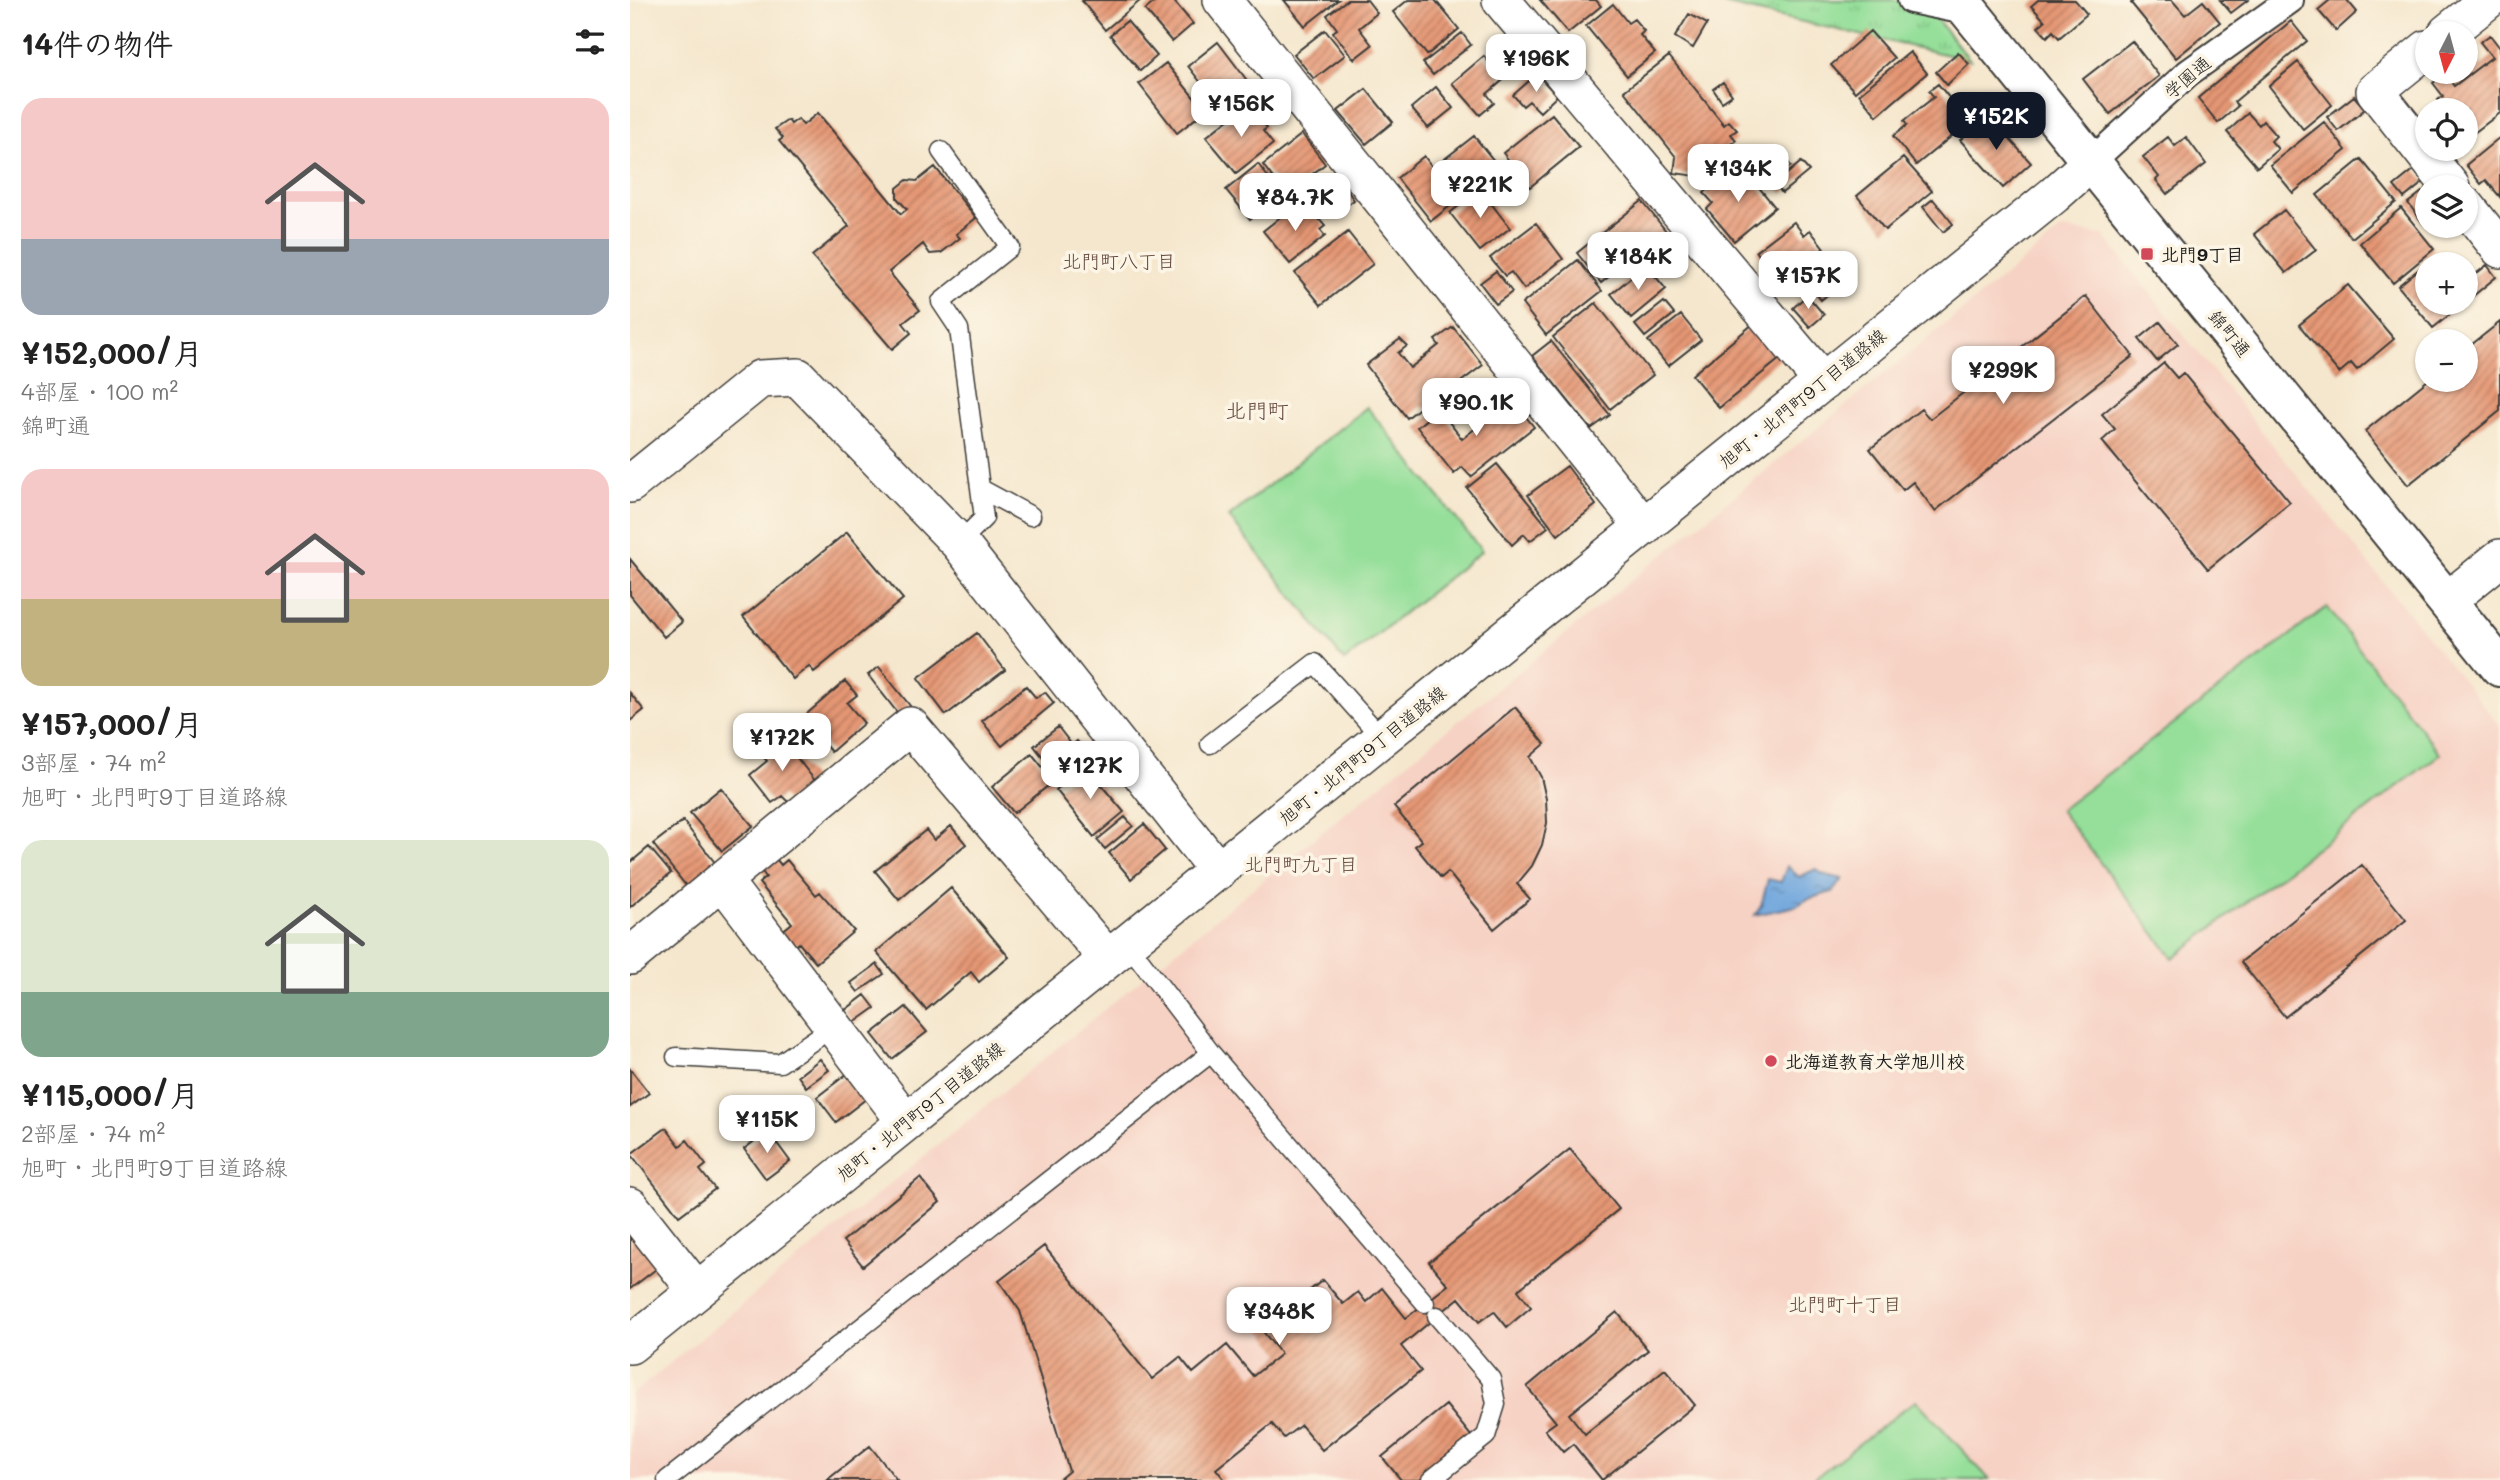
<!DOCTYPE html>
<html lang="ja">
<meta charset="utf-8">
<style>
body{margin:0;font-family:Mali,"Klee One",sans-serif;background:#f2f2f2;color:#222;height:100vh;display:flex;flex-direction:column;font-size:26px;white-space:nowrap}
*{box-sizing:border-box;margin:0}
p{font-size:23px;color:#767676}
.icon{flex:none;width:38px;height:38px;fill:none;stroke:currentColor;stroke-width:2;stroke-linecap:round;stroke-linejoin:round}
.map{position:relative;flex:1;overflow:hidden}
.side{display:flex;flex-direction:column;background:#fff;width:630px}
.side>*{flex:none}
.needle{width:46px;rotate:186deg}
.controls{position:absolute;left:1785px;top:21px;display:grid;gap:14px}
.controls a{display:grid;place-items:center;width:63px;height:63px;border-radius:50%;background:#fff;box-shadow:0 2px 5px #0004;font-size:35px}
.price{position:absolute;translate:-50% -60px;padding:0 16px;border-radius:14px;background:#fff;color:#222;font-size:23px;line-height:46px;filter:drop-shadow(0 2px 4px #0008)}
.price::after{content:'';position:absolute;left:50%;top:42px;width:21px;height:16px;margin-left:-10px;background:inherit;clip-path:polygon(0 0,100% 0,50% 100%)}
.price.selected{background:#111827;color:#fff}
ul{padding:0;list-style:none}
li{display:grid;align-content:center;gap:14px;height:371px;padding:0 21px}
li span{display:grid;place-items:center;height:217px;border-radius:21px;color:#555}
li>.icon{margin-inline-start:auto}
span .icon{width:126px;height:126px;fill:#fffc;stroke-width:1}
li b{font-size:30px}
h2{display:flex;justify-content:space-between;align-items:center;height:84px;padding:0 21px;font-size:30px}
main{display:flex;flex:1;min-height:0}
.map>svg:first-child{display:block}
.built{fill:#f6d2c4}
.grass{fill:url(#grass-tufts);stroke:#587e5b;stroke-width:2}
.pitch{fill:#95df9a;stroke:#587e5b;stroke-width:2}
.water{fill:url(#water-ripples);stroke:#46617c;stroke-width:2}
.building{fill:url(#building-hatch)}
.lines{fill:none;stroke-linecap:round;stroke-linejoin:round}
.service-casing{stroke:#3d3a37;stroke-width:21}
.pedestrian-casing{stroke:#3d3a37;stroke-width:30}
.minor-casing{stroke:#3d3a37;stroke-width:40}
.tertiary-casing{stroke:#3d3a37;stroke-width:42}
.service{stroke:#fff;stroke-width:18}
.pedestrian{stroke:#fff;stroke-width:26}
.minor{stroke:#fff;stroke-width:37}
.tertiary{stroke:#fff;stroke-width:38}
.poi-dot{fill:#d1495b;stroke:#fcf5e5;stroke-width:2.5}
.labels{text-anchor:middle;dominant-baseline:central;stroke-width:7;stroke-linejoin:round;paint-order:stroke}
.street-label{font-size:18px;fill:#1c1c1c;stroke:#fcf5e5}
.poi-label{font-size:18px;font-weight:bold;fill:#1c1c1c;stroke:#fcf5e5;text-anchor:start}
.neighbourhood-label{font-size:19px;fill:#62473b;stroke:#fcf5e5}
.quarter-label{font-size:21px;fill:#62473b;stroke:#fcf5e5}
</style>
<main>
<section class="side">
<h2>14件の物件<svg class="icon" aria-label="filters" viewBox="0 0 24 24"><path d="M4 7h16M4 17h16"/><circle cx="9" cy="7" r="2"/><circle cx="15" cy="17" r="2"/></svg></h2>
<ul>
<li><span style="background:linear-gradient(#f6c9c9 65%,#9aa5b1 0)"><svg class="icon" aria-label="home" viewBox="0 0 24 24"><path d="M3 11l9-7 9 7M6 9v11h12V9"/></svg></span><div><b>¥152,000/月</b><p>4部屋 · 100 m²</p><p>錦町通</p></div></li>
<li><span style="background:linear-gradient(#f6c9c9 60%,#c2b280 0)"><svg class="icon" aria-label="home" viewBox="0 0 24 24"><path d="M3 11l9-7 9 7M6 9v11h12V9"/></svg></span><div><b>¥157,000/月</b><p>3部屋 · 74 m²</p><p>旭町・北門町9丁目道路線</p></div></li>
<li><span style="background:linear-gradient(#dfe7d0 70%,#7fa58c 0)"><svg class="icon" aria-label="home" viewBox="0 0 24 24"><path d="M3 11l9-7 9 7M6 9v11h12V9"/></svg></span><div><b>¥115,000/月</b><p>2部屋 · 74 m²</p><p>旭町・北門町9丁目道路線</p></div></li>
</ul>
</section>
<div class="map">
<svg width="1870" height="1480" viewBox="0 0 1870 1480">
<defs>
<pattern id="grass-tufts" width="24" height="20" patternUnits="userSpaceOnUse" patternTransform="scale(1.75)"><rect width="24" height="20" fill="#95df9a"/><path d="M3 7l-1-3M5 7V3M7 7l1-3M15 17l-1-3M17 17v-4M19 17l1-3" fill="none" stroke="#80bf84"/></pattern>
<pattern id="water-ripples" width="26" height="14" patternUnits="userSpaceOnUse" patternTransform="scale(1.75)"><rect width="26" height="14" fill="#70a6dd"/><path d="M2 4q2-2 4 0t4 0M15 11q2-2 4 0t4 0" fill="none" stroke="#5b86b2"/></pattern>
<pattern id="building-hatch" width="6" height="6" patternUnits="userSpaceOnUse" patternTransform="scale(1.75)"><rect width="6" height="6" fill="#e59774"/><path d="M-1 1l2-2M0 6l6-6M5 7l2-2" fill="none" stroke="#b97a5e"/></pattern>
</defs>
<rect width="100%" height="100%" fill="#fcf5e5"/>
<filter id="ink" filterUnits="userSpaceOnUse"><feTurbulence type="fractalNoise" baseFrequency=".0143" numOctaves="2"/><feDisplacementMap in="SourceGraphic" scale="14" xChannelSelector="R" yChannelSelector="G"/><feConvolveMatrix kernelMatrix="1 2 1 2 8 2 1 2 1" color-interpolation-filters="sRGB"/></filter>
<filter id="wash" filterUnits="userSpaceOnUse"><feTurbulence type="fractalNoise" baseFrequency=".00686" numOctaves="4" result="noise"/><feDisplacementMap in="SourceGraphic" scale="28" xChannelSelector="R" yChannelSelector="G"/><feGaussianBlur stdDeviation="1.57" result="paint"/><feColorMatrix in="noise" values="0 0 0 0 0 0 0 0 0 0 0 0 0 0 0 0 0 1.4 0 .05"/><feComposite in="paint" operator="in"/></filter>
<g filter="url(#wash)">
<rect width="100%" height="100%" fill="#f5e7cd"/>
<path class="built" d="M 1432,229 L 1473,235 L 1870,726 L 1870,1480 L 0,1480 L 0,1396 Z"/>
<path class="grass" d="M 1076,0 L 1291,0 L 1340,60 Z"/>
<path class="pitch" d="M 737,407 L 852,551 L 714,661 L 599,517 Z
M 1697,607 L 1810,754 L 1543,958 L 1430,810 Z
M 1286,1400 L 1360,1480 L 1182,1480 Z"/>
<path class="water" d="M 1157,866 L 1169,877 L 1186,869 L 1192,874 L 1213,879 L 1202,892 L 1178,899 L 1166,906 L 1125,915 L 1131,906 L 1138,879 L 1151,882 Z"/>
<g id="blocks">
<path class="building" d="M 453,0 L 511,0 L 475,30 L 452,1 Z
M 527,0 L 543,0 L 563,24 L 542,42 L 515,10 Z
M 654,0 L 708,0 L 675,26 Z
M 717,0 L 737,0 L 747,13 L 729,28 L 742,45 L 724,59 L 703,32 L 707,29 L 697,15 Z
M 778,0 L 805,0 L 829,29 L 797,55 L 763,12 Z
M 910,0 L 966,0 L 971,6 L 938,33 Z
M 1408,0 L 1445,0 L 1457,14 L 1429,38 L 1423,31 L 1417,37 L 1408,27 L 1415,21 L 1401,6 Z
M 1504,0 L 1542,0 L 1555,15 L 1573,1 L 1590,22 L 1546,58 L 1501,3 Z
M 1590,0 L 1618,0 L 1601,13 Z
M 1700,0 L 1717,0 L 1727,12 L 1706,31 L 1688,10 Z
M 983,4 L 998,23 L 1004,19 L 1014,31 L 1010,35 L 1025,53 L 997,76 L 956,26 Z
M 1059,14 L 1077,24 L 1063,48 L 1045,37 Z
M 497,21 L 527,56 L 510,71 L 480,35 Z
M 1661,21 L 1677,41 L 1604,102 L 1608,106 L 1588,123 L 1568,98 Z
M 695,30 L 715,55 L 684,79 L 664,54 Z
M 1240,31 L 1264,58 L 1225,92 L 1201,65 Z
M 832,33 L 841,45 L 803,75 L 793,63 Z
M 1860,35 L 1870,48 L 1870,113 L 1836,139 L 1836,110 L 1807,110 L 1813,106 L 1808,100 L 1813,96 L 1803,83 L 1815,74 L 1824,86 L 1862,57 L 1850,42 Z
M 1502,41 L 1529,76 L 1480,114 L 1453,79 Z
M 588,42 L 616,79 L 586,102 L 558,66 Z
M 1280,52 L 1297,73 L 1247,116 L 1229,94 Z
M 1328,52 L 1339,64 L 1317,85 L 1306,72 Z
M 854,56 L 873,80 L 857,94 L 864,103 L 850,115 L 822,83 Z
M 1039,56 L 1094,125 L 1099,121 L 1107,130 L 1101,134 L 1106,140 L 1083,158 L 1078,152 L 1069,159 L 1066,176 L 1044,173 L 1046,157 L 994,91 Z
M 1668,62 L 1702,105 L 1673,129 L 1639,86 Z
M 536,63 L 575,111 L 547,133 L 509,84 Z
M 907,74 L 927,96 L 910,112 L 899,101 L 893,106 L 883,95 Z
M 1093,82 L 1102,95 L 1092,102 L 1083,89 Z
M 1308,84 L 1339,122 L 1286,165 L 1263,136 L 1277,125 L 1274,121 L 1304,97 L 1299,91 Z
M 806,87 L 823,108 L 798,128 L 781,108 Z
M 736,89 L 763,122 L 736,144 L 708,111 Z
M 1724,96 L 1735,109 L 1708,131 L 1697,117 Z
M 618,104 L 637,128 L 633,131 L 643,144 L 606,173 L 576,137 Z
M 188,113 L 271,214 L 277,209 L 267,198 L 267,188 L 277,180 L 287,181 L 305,167 L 346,218 L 326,234 L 330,238 L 311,253 L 300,254 L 293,244 L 259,272 L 290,310 L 273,323 L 281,333 L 262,349 L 182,256 L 219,226 L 149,141 L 153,138 L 145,129 L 158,120 L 161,124 L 168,119 L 173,125 Z
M 1618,113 L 1629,125 L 1633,121 L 1646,136 L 1641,141 L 1648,149 L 1627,167 L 1597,132 Z
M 922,114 L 949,147 L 900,187 L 873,153 Z
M 1358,115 L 1401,163 L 1373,188 L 1330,140 Z
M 1694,122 L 1716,150 L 1663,193 L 1640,165 Z
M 672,134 L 695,164 L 656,195 L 633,165 Z
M 844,136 L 869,167 L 801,221 L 767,178 L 794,156 L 803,168 Z
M 1538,137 L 1545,146 L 1556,137 L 1576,164 L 1537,194 L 1526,180 L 1529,177 L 1513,157 Z
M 1870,137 L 1870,197 L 1856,180 L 1851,184 L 1836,165 Z
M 1153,156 L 1161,166 L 1147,176 L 1139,167 Z
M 1273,158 L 1302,191 L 1255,230 L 1227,196 Z
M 1731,159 L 1766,202 L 1722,238 L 1687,195 Z
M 1171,162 L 1179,171 L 1152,193 L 1145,184 Z
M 628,164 L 638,177 L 629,185 L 642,202 L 620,219 L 596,190 Z
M 1785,169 L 1795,181 L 1774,198 L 1764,186 Z
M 1098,172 L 1107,183 L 1118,174 L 1145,207 L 1104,241 L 1077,209 L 1083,203 L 1074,193 Z
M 706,175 L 724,200 L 702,216 L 684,191 Z
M 1797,188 L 1797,220 L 1793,223 L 1778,203 Z
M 850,189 L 880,228 L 850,251 L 820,213 Z
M 1303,199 L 1323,224 L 1313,232 L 1293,207 Z
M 1012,201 L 1036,231 L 971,283 L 947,253 Z
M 668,203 L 677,213 L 681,210 L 695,226 L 690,230 L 695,236 L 660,264 L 633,231 Z
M 1771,208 L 1804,249 L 1763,283 L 1730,243 Z
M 1654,210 L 1686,250 L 1656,273 L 1624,234 Z
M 1164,222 L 1174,235 L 1180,230 L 1194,248 L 1150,283 L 1126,251 Z
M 906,223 L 933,259 L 894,289 L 881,272 L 875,276 L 860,258 Z
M 718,232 L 743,264 L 691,305 L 665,273 Z
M 1194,252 L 1216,279 L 1191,300 L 1169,273 Z
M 1803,258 L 1808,264 L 1797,264 L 1797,303 L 1834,303 L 1803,328 L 1768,286 Z
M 948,260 L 972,291 L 916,335 L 892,304 Z
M 1016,265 L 1036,289 L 1001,318 L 981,294 Z
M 1857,265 L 1866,277 L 1843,296 L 1836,287 L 1836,282 Z
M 866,271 L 882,292 L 866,304 L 850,283 Z
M 1718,285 L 1764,339 L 1727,370 L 1721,363 L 1709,373 L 1669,325 Z
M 1177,295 L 1194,315 L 1180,327 L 1163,308 Z
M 1456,296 L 1503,356 L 1305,511 L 1283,482 L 1273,490 L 1240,449 L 1291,409 L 1300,419 Z
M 1034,302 L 1044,314 L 1015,337 L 1005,325 Z
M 966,303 L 1023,375 L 980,409 L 923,337 Z
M 1051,315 L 1071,340 L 1038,366 L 1018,341 Z
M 1530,322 L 1548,344 L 1527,361 L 1509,339 Z
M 1870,322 L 1870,411 L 1778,485 L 1735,431 L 1798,380 L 1836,380 L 1836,349 Z
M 1123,324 L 1151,358 L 1089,408 L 1062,375 Z
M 823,327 L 853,365 L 795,409 L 792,406 L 777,418 L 736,365 L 770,339 L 777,346 L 768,353 L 780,368 L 809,345 L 805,340 Z
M 921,341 L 980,415 L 961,429 L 902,356 Z
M 1534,363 L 1547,378 L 1553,373 L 1660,502 L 1578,569 L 1472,441 L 1485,429 L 1472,414 Z
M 882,399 L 904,427 L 841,477 L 832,467 L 824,474 L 787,427 L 809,409 L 832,439 Z
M 867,464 L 918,527 L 900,541 L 894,534 L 882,545 L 837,488 Z
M 937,466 L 966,505 L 928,535 L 898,495 Z
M 217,532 L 273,599 L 184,672 L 179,666 L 163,679 L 113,617 Z
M 0,559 L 52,622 L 34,637 L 0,595 Z
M 347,633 L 375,670 L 316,715 L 288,678 Z
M 249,667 L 281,707 L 270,716 L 238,675 Z
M 215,681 L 227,695 L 217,703 L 234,723 L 201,752 L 172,718 Z
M 396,686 L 406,698 L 415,692 L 424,703 L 372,746 L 352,721 Z
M 0,693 L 14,710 L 0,721 Z
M 885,707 L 915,744 L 900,757 L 911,777 L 916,799 L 917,823 L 912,845 L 902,866 L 887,884 L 900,899 L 864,929 L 818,872 L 811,878 L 785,846 L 792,841 L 764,807 Z
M 164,722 L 185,751 L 176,758 L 155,729 Z
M 428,727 L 442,745 L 447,741 L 458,754 L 429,777 L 404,746 Z
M 149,735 L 186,782 L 159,803 L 152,796 L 142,803 L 120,775 L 137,761 L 129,752 Z
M 402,754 L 424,781 L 384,813 L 362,787 Z
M 455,766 L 494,812 L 464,837 L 426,790 Z
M 91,788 L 123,826 L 92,851 L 60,813 Z
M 495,817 L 503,826 L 475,849 L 467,840 Z
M 53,821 L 86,864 L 57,887 L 23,844 Z
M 514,824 L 535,850 L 501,879 L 479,853 Z
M 321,826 L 336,844 L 269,900 L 245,871 L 296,830 L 304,840 Z
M 19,847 L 41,873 L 0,907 L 0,863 Z
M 141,853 L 151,865 L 157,860 L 186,895 L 190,892 L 224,931 L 186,963 L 169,943 L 162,948 L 150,933 L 162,923 L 129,883 L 136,877 L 127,865 Z
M 1732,865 L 1776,920 L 1655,1017 L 1611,962 Z
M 321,888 L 379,957 L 349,982 L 341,972 L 296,1010 L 246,952 Z
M 247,964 L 254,974 L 228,992 L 221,983 Z
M 235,995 L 245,1008 L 224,1023 L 214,1011 Z
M 276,1007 L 297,1032 L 262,1059 L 242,1034 Z
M 190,1059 L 199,1070 L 176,1087 L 168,1076 Z
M 0,1069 L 19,1093 L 0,1107 Z
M 222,1070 L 241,1095 L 206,1122 L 187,1097 Z
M 36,1128 L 50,1146 L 57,1140 L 76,1165 L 70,1170 L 85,1189 L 49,1216 L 1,1154 Z
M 138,1131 L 160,1161 L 136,1179 L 114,1149 Z
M 940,1149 L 989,1209 L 888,1290 L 901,1307 L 877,1327 L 864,1311 L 849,1322 L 829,1298 L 771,1346 L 791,1371 L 692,1450 L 671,1425 L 654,1438 L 642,1424 L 586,1469 L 595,1480 L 428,1480 L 439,1471 L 390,1311 L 369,1281 L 414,1246 L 522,1379 L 550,1357 L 563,1373 L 597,1345 L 623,1376 L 651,1354 L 631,1329 L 693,1280 L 713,1304 L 728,1292 L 736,1302 L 752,1288 L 776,1318 L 818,1285 L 799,1262 Z
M 290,1178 L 310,1202 L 233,1266 L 213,1241 Z
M 0,1228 L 30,1266 L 0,1289 Z
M 987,1312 L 1018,1350 L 939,1414 L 955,1434 L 1035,1369 L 1065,1405 L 972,1480 L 943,1444 L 933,1452 L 915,1430 L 926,1422 L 897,1387 Z
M 816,1405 L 842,1437 L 790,1480 L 771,1480 L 752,1457 Z
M 240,1446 L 267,1480 L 197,1480 Z"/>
</g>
</g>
<g filter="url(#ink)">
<use href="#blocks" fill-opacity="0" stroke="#3d3a37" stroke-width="2"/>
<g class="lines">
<g class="service-casing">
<path id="service" d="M 311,151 L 380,247 L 311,302 L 329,329 L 354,518 L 329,543
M 351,489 L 401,516
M 580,744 L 685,663 L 752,738
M 581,1053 L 795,1303
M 46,1057 L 150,1063 L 203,1027
M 37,1480 L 581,1053 L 498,944
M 801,1480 L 856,1436 L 866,1404 L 861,1379 L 807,1316"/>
</g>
<g class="pedestrian-casing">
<path id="pedestrian" d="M 1281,0 L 1340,12
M 1461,162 L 1558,73 L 1660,0"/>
</g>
<g class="minor-casing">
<path id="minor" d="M 592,0 L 1014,527
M 871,0 L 1193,382
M 1817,33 L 1858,0
M 1797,49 L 1745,91 L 1821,187
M 1836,206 L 1870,249
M 0,484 L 130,379 L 168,377 L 329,543 L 588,871
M 1817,601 L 1870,558
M 93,881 L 276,1122
M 0,956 L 280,726 L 478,959
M 0,1206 L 67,1291
M 0,1345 L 1424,195 L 1461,162"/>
</g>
<g class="tertiary-casing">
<path id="tertiary" d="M 1330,0 L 1870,667"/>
</g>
<use href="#service" class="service"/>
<use href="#pedestrian" class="pedestrian"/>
<use href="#minor" class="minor"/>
<use href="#tertiary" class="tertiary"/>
</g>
</g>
<g class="poi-dot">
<rect x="1510" y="247" width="14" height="14" rx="3.5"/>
<circle cx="1141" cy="1061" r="7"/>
</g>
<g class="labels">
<g class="street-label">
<text transform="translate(1557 77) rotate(-40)">学園通</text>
<text transform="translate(1600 333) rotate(51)">錦町通</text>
<text transform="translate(1172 398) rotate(-39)">旭町・北門町9丁目道路線</text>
<text transform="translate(732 755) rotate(-39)">旭町・北門町9丁目道路線</text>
<text transform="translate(290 1111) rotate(-39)">旭町・北門町9丁目道路線</text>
</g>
<g class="poi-label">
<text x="1531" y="254">北門9丁目</text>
<text x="1155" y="1061">北海道教育大学旭川校</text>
</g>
<g class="neighbourhood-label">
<text x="489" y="260">北門町八丁目</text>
<text x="671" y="863">北門町九丁目</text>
<text x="1215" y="1303">北門町十丁目</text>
</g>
<g class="quarter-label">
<text x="627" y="409">北門町</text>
</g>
</g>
</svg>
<div class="controls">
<a><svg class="needle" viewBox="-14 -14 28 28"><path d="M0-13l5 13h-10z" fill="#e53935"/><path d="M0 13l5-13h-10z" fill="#767676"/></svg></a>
<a><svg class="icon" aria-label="locate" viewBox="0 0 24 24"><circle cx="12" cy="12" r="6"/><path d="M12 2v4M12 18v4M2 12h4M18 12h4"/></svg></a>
<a><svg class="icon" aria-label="layers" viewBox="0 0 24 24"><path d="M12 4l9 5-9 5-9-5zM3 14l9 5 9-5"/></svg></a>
<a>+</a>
<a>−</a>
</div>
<b class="price" style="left:906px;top:94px">¥196K</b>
<b class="price" style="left:611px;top:139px">¥156K</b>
<b class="price selected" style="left:1366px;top:152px">¥152K</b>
<b class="price" style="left:1108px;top:204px">¥134K</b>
<b class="price" style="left:850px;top:220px">¥221K</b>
<b class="price" style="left:665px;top:233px">¥84.7K</b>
<b class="price" style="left:1008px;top:292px">¥184K</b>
<b class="price" style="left:1178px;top:311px">¥157K</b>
<b class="price" style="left:1373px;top:406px">¥299K</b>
<b class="price" style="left:846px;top:438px">¥90.1K</b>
<b class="price" style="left:152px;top:773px">¥172K</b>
<b class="price" style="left:460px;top:801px">¥127K</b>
<b class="price" style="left:137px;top:1155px">¥115K</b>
<b class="price" style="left:649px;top:1347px">¥348K</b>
</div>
</main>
